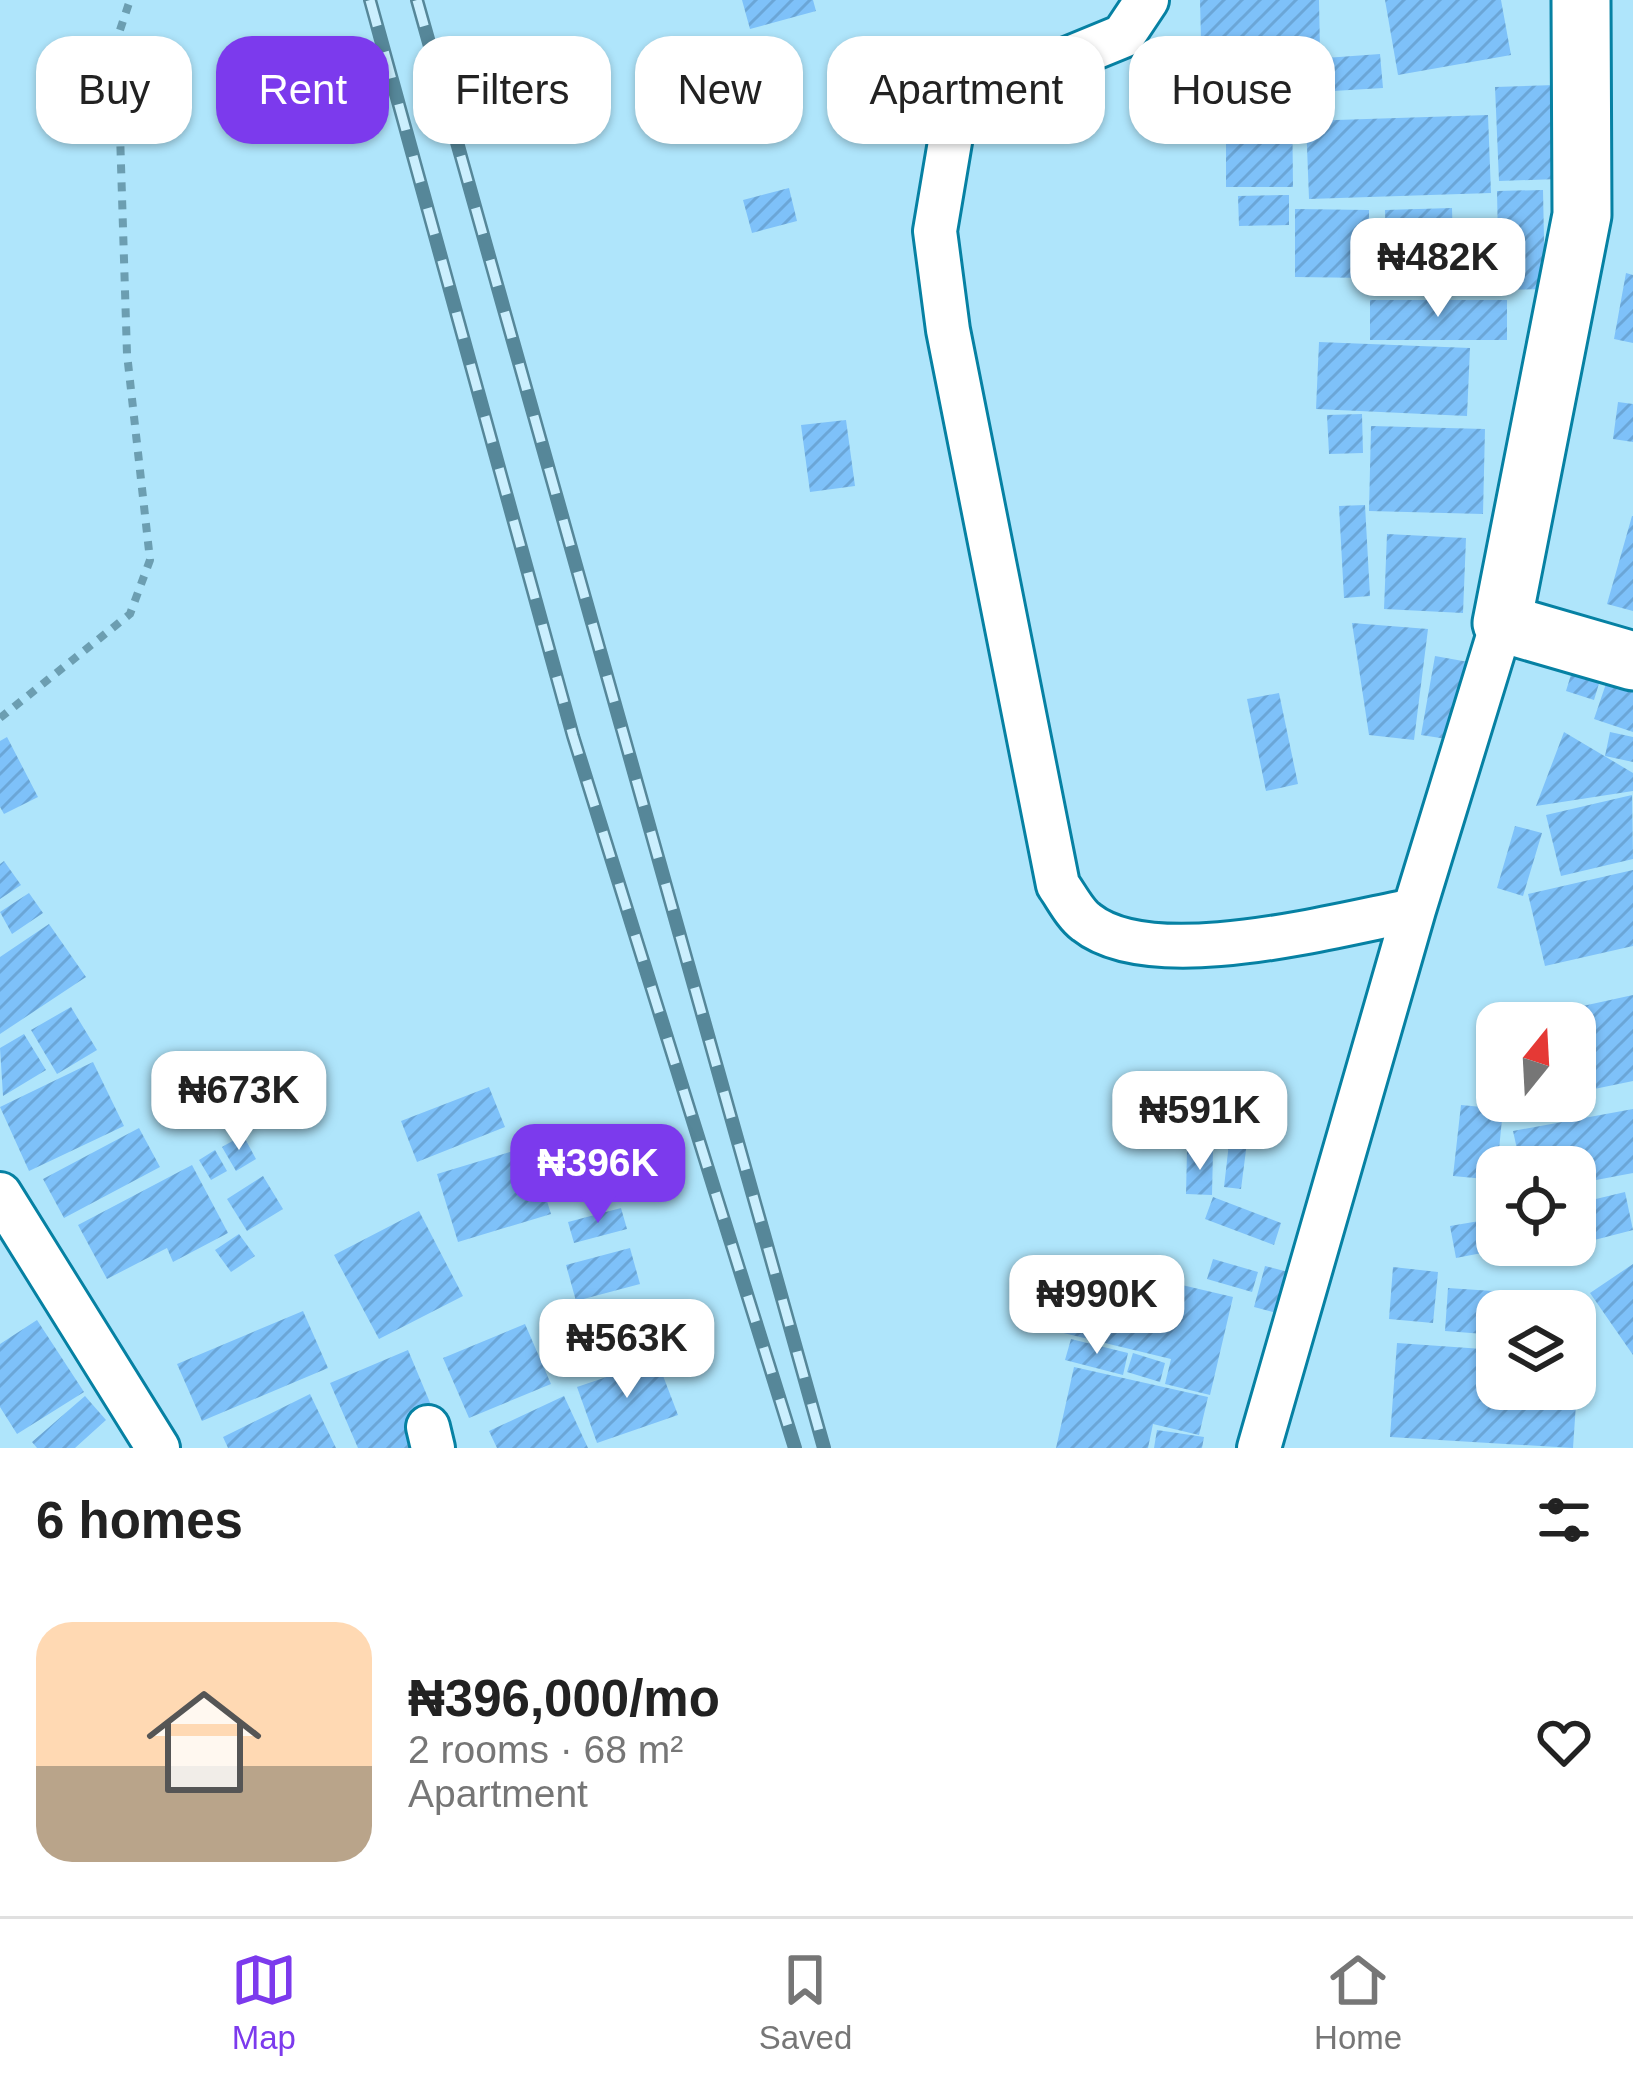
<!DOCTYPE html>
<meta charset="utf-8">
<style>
body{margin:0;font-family:Arial,sans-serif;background:#f2f2f2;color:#222;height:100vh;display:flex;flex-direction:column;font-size:45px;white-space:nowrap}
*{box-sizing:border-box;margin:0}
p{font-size:39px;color:#767676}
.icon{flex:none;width:66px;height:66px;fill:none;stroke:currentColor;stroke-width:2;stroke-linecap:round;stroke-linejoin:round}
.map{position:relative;height:1448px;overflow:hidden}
.side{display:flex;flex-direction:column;background:#fff;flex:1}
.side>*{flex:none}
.top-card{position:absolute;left:36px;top:36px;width:1563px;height:108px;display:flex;gap:24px}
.needle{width:78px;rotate:18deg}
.tools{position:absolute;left:1476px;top:1002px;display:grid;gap:24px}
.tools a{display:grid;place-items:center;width:120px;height:120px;border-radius:24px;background:#fff;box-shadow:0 3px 9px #0004;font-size:60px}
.price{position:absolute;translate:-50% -102px;padding:0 27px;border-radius:24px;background:#fff;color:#222;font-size:39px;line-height:78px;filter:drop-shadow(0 3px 6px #0008)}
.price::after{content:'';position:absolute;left:50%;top:72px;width:36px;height:27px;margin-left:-18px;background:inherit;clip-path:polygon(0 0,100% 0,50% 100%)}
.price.current{background:#7c3aed;color:#fff}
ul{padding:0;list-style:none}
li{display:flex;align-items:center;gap:36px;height:300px;padding:0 36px}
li+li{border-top:3px solid #e0e0e0}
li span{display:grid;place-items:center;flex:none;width:336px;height:240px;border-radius:36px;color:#555}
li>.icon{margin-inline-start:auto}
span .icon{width:144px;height:144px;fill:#fffc;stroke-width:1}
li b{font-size:51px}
h2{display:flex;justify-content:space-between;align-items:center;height:144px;padding:0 36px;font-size:51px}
.chip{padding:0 42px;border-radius:36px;background:#fff;box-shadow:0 3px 9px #0004;font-size:42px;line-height:108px}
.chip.current{background:#7c3aed;color:#fff}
.menu{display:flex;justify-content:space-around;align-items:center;height:168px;border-top:3px solid #e0e0e0;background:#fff;font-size:33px;color:#767676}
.menu a{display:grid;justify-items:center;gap:6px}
.menu .current{color:#7c3aed}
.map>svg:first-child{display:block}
.building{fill:url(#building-hatch)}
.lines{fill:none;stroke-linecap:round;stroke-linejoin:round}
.street-casing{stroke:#0681a3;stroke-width:48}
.secondary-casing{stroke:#0681a3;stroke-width:63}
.path{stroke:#6c9eb1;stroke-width:8;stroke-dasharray:9 9;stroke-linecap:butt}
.street{stroke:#fff;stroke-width:42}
.secondary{stroke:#fff;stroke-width:57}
.rail-casing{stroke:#568799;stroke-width:14}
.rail{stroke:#cbeffe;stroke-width:9;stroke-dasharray:27;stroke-linecap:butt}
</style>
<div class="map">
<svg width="1633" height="1448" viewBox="0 0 1633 1448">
<defs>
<pattern id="building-hatch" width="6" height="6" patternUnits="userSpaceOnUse" patternTransform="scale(3)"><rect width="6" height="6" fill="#7ec1f9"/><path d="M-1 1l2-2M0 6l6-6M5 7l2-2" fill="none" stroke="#6ba6d7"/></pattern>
</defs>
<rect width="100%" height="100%" fill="#afe5fb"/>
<path class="building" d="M 742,0 L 813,0 L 816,11 L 750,29 Z
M 1200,0 L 1319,0 L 1320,51 L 1289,51 L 1289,81 L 1202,82 Z
M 1385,0 L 1501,0 L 1511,55 L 1398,75 Z
M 1380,54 L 1383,88 L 1300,93 L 1298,60 Z
M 1555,85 L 1558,179 L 1499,181 L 1495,87 Z
M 1226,91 L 1292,91 L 1293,187 L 1226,187 Z
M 1488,115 L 1491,193 L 1309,199 L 1306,121 Z
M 789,188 L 797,221 L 752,233 L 743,200 Z
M 1543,190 L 1545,289 L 1499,290 L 1497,191 Z
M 1289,195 L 1289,225 L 1239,226 L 1238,196 Z
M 1452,208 L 1454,280 L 1387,282 L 1385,210 Z
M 1295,209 L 1369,210 L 1369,278 L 1295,277 Z
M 1626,273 L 1633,275 L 1633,343 L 1614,339 Z
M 1370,300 L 1507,300 L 1507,340 L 1370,340 Z
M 1319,342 L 1470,348 L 1467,416 L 1316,409 Z
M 1618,402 L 1633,404 L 1633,442 L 1613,439 Z
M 1362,414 L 1363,453 L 1329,454 L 1327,415 Z
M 846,420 L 855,486 L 810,492 L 801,425 Z
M 1371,426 L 1485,429 L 1483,514 L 1369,511 Z
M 1365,505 L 1370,596 L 1344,598 L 1339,506 Z
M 1632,516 L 1633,516 L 1633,611 L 1607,604 Z
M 1387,534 L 1466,538 L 1463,613 L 1384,609 Z
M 1352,623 L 1428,629 L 1414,740 L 1369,735 Z
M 1435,656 L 1474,663 L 1460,741 L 1421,735 Z
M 1576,658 L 1604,667 L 1594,700 L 1566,691 Z
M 1611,669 L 1633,676 L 1633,732 L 1594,719 Z
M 1279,693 L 1298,784 L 1266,791 L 1247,699 Z
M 1564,732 L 1633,773 L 1633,791 L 1536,806 Z
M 1610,732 L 1633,737 L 1633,762 L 1605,756 Z
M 7,737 L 38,797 L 4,814 L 0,807 L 0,741 Z
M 1632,795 L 1633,859 L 1561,876 L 1546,815 Z
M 1515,826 L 1542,833 L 1523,896 L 1497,888 Z
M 4,861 L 21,885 L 0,899 L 0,864 Z
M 1633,870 L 1633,946 L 1545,966 L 1528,894 Z
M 29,893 L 43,913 L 12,934 L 0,912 Z
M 49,924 L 86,977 L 0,1034 L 0,957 Z
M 1633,995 L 1633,1081 L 1575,1093 L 1575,1023 L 1505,1023 Z
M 71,1007 L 97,1050 L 57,1074 L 31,1030 Z
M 24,1034 L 46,1070 L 3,1096 L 0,1048 Z
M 93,1062 L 124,1126 L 29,1171 L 0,1107 Z
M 489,1087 L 505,1127 L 417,1162 L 401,1121 Z
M 1461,1105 L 1503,1109 L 1496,1180 L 1453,1176 Z
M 1633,1109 L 1633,1173 L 1575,1184 L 1575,1167 L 1521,1167 L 1513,1131 Z
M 1232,1117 L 1250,1119 L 1241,1189 L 1224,1187 Z
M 139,1128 L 160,1167 L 64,1218 L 43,1179 Z
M 243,1135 L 256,1159 L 236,1171 L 222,1147 Z
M 530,1146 L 551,1214 L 458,1242 L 437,1174 Z
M 215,1150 L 227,1171 L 211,1180 L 199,1160 Z
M 1187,1151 L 1213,1151 L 1212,1195 L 1186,1194 Z
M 192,1165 L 228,1233 L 173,1262 L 167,1248 L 107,1279 L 78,1225 Z
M 263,1176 L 283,1209 L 247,1231 L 227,1199 Z
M 1625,1192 L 1633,1230 L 1575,1245 L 1575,1204 Z
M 1213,1197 L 1281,1223 L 1274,1245 L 1205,1219 Z
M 621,1208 L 627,1229 L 574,1243 L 568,1222 Z
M 419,1211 L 463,1296 L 379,1339 L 334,1255 Z
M 1497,1218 L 1497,1245 L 1513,1247 L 1456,1258 L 1450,1226 Z
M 239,1234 L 255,1256 L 231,1272 L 215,1250 Z
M 630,1248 L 640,1284 L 576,1301 L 566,1265 Z
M 1213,1259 L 1258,1272 L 1252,1292 L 1207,1279 Z
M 1084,1262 L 1233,1297 L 1210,1395 L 1165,1384 L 1171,1359 L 1014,1321 L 1025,1275 L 1078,1287 Z
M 1633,1264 L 1633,1355 L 1590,1293 Z
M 1265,1266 L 1300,1275 L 1288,1316 L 1254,1307 Z
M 1393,1267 L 1438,1272 L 1433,1323 L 1389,1319 Z
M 1448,1288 L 1552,1295 L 1551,1311 L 1497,1311 L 1497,1335 L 1445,1331 Z
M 303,1311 L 328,1368 L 202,1421 L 177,1364 Z
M 37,1320 L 84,1392 L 17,1434 L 0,1407 L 0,1344 Z
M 525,1324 L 551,1384 L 469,1418 L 443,1358 Z
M 1071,1339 L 1128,1353 L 1123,1375 L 1065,1360 Z
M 1397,1343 L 1497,1350 L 1497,1389 L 1577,1389 L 1573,1448 L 1390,1437 Z
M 408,1350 L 444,1436 L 415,1448 L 358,1448 L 330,1383 Z
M 1133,1353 L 1165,1363 L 1160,1382 L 1127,1372 Z
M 657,1360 L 678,1415 L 597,1443 L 577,1387 Z
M 1074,1367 L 1208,1397 L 1199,1435 L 1153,1424 L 1148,1448 L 1056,1448 Z
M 310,1394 L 336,1448 L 228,1448 L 223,1437 Z
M 85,1396 L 106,1420 L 75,1448 L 37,1448 L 32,1442 Z
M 564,1396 L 588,1448 L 497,1448 L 489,1431 Z
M 1157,1430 L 1204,1437 L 1202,1448 L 1154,1448 Z"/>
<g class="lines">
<g class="street-casing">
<path id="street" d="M 1147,0 L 1123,36 L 1006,84 L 952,130 L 935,231 L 948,330 L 1058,885 C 1066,896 1075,914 1086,922 C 1152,975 1336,925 1414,910
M 0,1194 L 158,1448
M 428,1427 L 433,1448
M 1259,1448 L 1414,910 L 1502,623"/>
</g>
<g class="secondary-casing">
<path id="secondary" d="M 1581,0 L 1582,215 L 1502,623 L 1633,661"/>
</g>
<path class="path" d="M 0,718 L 130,614 L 150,560 L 127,354 L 117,39 L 130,0"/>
<use href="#street" class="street"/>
<use href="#secondary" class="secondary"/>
<g class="rail-casing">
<path id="rail" d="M 370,0 L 573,736 L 795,1448
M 417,0 L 824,1448"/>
</g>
<use href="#rail" class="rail"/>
</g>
</svg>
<div class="tools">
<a><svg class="needle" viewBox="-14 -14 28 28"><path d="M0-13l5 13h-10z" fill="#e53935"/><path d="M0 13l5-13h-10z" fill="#767676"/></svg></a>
<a><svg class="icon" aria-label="locate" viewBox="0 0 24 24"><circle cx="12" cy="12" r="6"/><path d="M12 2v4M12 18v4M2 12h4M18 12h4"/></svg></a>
<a><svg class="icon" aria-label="layers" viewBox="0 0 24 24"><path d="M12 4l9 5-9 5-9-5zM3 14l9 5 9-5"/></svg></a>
</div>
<b class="price" style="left:1438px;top:320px">₦482K</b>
<b class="price" style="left:239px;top:1153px">₦673K</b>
<b class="price" style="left:1200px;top:1173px">₦591K</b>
<b class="price current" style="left:598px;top:1226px">₦396K</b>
<b class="price" style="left:1097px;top:1357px">₦990K</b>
<b class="price" style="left:627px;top:1401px">₦563K</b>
<div class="top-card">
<a class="chip">Buy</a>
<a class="chip current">Rent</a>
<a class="chip">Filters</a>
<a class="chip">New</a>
<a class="chip">Apartment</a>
<a class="chip">House</a>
</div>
</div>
<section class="side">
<h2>6 homes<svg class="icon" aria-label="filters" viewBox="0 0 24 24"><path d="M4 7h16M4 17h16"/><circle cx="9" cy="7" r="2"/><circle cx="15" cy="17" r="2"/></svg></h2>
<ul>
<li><span style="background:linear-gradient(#ffd9b3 60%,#b9a48a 0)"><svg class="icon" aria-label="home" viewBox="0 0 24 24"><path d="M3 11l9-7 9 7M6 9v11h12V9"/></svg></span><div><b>₦396,000/mo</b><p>2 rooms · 68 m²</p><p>Apartment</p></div><svg class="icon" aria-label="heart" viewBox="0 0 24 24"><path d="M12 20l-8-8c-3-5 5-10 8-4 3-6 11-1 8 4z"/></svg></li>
</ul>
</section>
<nav class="menu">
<a class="current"><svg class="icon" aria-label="map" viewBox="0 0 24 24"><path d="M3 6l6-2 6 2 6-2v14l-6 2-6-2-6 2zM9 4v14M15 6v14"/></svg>Map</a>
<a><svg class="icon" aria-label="saved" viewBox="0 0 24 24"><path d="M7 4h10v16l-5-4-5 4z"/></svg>Saved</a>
<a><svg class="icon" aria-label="home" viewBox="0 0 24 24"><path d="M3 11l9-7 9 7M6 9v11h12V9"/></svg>Home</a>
</nav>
